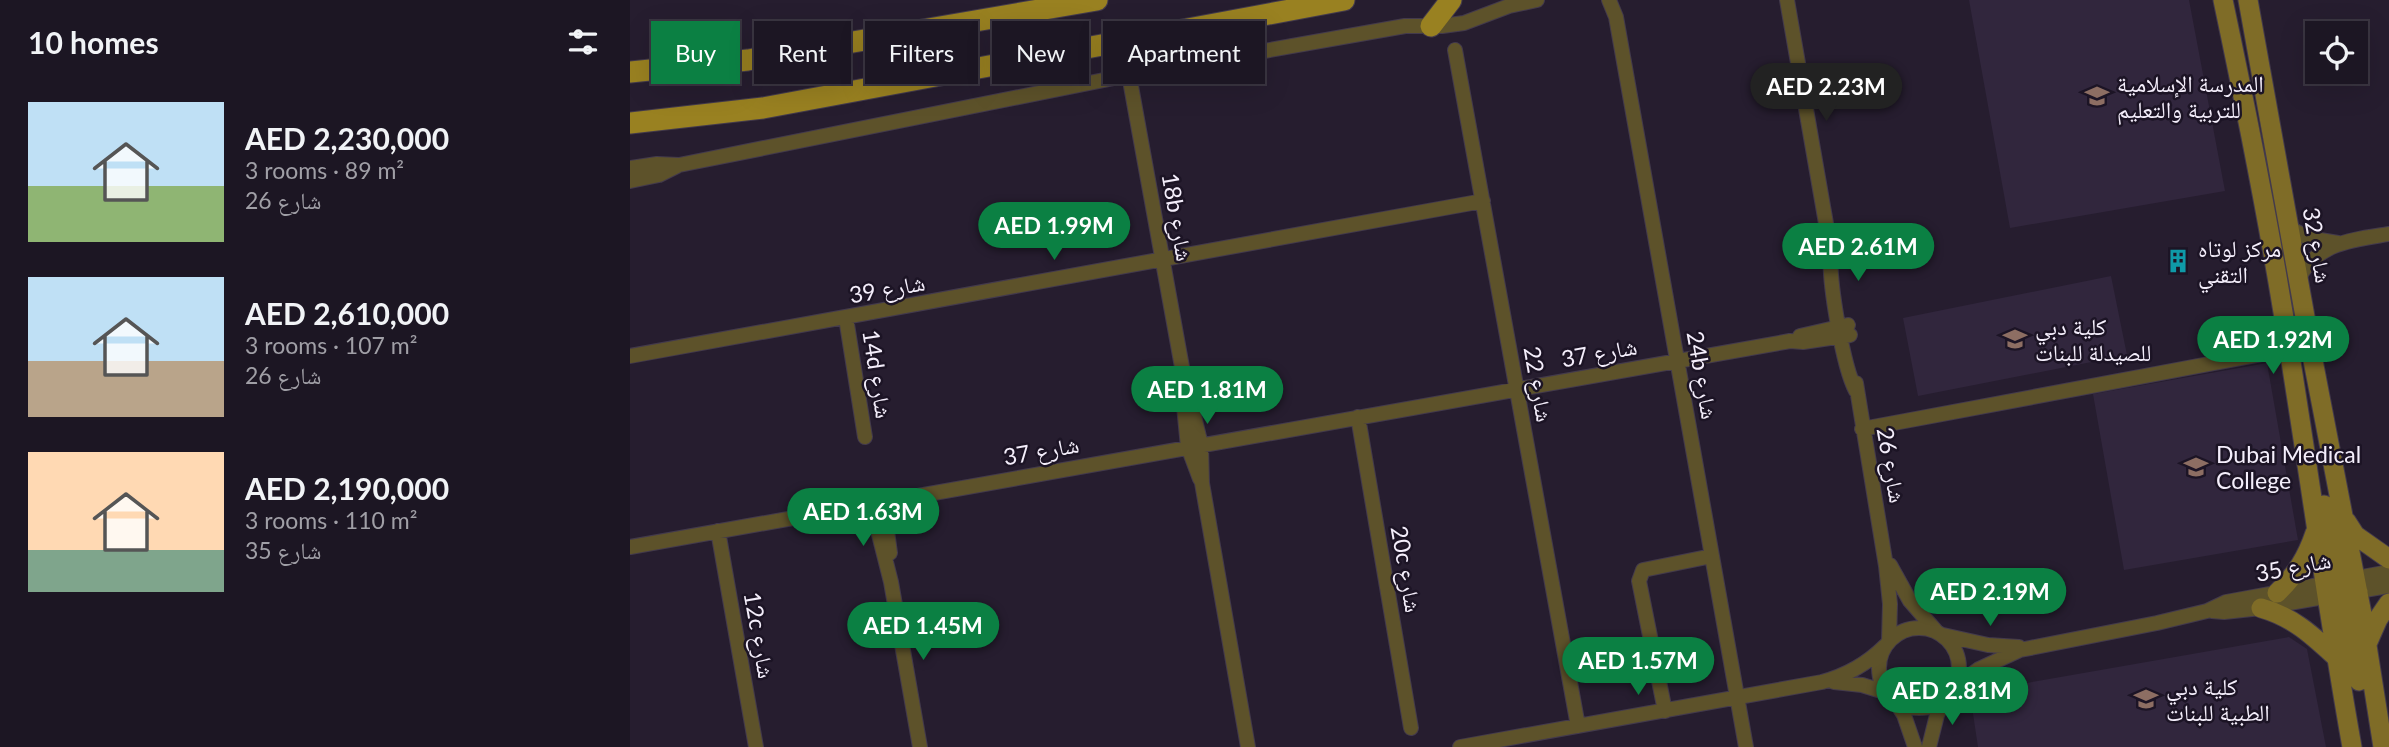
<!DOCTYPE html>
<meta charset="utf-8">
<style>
body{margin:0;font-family:Lato,"Noto Naskh Arabic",sans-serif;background:#292330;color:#f1f3f6;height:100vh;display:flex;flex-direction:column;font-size:26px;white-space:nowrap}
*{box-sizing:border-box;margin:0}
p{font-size:23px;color:#a09fa6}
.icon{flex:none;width:38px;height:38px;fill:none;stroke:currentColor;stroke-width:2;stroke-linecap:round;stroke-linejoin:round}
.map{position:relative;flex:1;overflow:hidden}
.panel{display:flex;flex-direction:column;background:#1c1623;width:630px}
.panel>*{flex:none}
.banner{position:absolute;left:21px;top:21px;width:665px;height:63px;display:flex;gap:14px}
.controls{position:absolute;left:1675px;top:21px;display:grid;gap:14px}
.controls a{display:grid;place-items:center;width:63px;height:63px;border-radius:0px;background:#1c1623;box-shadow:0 7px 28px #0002,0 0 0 2px #3a3541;font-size:35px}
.price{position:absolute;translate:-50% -60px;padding:0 16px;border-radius:24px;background:#0b8043;color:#fff;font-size:23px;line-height:46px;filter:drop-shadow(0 2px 4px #0008)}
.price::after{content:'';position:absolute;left:50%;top:42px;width:21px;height:16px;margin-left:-10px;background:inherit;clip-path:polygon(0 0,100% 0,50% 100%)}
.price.current{background:#222;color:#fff}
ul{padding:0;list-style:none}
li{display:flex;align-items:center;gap:21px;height:175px;padding:0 28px}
li span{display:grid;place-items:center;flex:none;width:196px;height:140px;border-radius:0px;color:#555}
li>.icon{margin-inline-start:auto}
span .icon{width:84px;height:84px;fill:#fffc;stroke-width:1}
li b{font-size:30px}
h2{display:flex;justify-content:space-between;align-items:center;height:84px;padding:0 28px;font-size:30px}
.chip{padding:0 24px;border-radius:0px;background:#1c1623;box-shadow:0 7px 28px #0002,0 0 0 2px #3a3541;font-size:24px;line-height:63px}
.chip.current{background:#0b8043;color:#fff}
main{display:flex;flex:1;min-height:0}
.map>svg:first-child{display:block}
.built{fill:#31263d}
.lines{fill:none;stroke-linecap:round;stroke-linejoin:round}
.street-casing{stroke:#433a4c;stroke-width:16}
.secondary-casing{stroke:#433a4c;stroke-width:21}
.primary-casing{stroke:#433a4c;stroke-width:23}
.street{stroke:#5d522a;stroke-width:14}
.secondary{stroke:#7f6c27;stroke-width:19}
.primary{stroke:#998121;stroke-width:21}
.labels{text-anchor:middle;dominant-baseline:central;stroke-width:5;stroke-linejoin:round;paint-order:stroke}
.poi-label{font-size:23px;fill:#f4eefb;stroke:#1c1425;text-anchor:start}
.street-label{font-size:23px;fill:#f4eefb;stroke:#1c1425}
</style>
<main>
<section class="panel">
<h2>10 homes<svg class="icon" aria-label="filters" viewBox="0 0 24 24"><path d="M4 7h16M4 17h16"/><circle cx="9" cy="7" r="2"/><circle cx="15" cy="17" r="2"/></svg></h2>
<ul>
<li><span style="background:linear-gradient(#bfe0f5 60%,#8fb573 0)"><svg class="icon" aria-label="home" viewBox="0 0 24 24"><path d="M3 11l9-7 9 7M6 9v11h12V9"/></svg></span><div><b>AED 2,230,000</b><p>3 rooms · 89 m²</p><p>شارع 26</p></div></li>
<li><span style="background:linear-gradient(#bfe0f5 60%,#b9a48a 0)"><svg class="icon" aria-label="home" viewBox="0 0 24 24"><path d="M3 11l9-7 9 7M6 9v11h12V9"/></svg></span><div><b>AED 2,610,000</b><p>3 rooms · 107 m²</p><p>شارع 26</p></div></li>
<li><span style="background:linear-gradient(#ffd9b3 70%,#7fa58c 0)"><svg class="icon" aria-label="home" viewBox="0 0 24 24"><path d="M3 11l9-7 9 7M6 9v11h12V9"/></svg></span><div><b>AED 2,190,000</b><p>3 rooms · 110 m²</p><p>شارع 35</p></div></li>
</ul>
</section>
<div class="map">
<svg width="1759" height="747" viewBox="0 0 1759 747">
<rect width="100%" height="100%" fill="#261d2f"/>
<path class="built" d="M 1339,0 L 1559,0 L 1595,191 L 1380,228 Z
M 1481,276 L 1497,355 L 1288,396 L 1273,318 Z
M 1637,363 L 1668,540 L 1494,570 L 1463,394 Z
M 1659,637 L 1677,649 L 1696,747 L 1348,747 L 1342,707 L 1351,691 Z"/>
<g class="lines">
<g class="street-casing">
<path id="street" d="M 979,0 L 986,17 L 1116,747
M 1157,0 L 1201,252 C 1198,279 1213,367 1226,391
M 825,50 L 948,726
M 499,75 L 552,367 L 571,445 L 572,483 L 618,747
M 0,168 L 27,164 L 49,165 L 499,75 L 775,26 L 812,26 L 834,23 L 879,6 L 907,0
M 0,181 L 29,175 L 47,166
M 1660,228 L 1678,238 L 1708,243
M 1668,279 C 1688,242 1722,240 1759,234
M 216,318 L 235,437
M 1170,336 L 1218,325
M 0,356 L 853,201
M 1226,383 L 1256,566 L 1260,604 L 1259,641
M 553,396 L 558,447 L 570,479
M 728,417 L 781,728
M 1232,429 L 1659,349
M 253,501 L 260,553
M 241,503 L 261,582 L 290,747
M 88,531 L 126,747
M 0,547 L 1160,341 L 1173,342 L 1220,335
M 1260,565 L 1280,601 L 1306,631
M 1582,611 L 1594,612 L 1631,608 L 1759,586
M1249 668a40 40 0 1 1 80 0a40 40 0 1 1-80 0Z
M 1313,635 L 1358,645 L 1389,647
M 1204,682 L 1232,685 L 1258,693
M 1324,687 L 1349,669 L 1390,650 L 1527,623 L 1577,611 L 1596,602 L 1759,572
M 1265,701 L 1274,715 L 1285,747
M 1035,711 L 1009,581 L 1013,570 L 1082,556
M 830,747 L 1192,682 C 1218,675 1237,664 1255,646
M 1299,747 L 1307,715 L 1315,699"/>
</g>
<g class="secondary-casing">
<path id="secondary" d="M 1593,0 C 1615,104 1636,208 1653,312 C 1677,457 1696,602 1722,747
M 1618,0 L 1681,350 L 1732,614 L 1753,747
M 1694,505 L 1709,581 L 1715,588 L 1728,592
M 1716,521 L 1725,535 L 1759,559
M 1696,585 L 1708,593 L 1715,607 L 1729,681
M 1647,593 C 1666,575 1677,557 1685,533
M 1631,608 C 1663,617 1682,635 1706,657
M 1737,644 L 1748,619 L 1759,603"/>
</g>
<g class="primary-casing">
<path id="primary" d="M 801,26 L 821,0
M 0,72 L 118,60 L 467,0
M 0,123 L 133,108 L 714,0"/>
</g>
<use href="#street" class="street"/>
<use href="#secondary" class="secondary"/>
<use href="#primary" class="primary"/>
</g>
<defs>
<g id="school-bare" transform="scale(1.89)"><path d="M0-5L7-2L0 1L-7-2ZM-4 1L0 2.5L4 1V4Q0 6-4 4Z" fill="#8d6e63" stroke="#1c1425" stroke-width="2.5" paint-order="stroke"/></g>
<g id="building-bare" transform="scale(1.89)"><path d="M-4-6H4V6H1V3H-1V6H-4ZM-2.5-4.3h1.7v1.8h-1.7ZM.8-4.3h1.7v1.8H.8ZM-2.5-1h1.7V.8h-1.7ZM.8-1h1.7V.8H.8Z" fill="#0f9aa8" stroke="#1c1425" stroke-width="2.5" paint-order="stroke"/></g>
<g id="university-bare" transform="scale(1.89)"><path d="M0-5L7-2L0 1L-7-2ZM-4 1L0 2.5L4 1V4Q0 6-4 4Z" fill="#8d6e63" stroke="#1c1425" stroke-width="2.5" paint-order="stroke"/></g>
</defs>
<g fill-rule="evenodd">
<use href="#school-bare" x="1467" y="96"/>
<use href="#building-bare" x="1548" y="261"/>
<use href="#university-bare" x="1385" y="339"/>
<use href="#university-bare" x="1566" y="467"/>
<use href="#university-bare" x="1516" y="699"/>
</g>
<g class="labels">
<g class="poi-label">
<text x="1487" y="83">المدرسة الإسلامية<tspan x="1487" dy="26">للتربية والتعليم</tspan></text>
<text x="1568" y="248">مركز لوتاه<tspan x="1568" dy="26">التقني</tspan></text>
<text x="1405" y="326">كلية دبي<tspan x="1405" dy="26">للصيدلة للبنات</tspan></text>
<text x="1586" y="454">Dubai Medical<tspan x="1586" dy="26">College</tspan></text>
<text x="1536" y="686">كلية دبي<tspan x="1536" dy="26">الطبية للبنات</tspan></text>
</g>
<g class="street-label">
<text transform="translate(548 217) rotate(80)">18b شارع</text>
<text transform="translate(1688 245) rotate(80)">شارع 32</text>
<text transform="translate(257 288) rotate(-10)">شارع 39</text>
<text transform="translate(969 352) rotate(-10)">شارع 37</text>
<text transform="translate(248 374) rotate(81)">14d شارع</text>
<text transform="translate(1073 375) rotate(80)">24b شارع</text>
<text transform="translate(909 384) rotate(80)">شارع 22</text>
<text transform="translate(411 450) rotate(-10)">شارع 37</text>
<text transform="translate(1262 465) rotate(80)">شارع 26</text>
<text transform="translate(1663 566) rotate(-11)">شارع 35</text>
<text transform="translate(777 569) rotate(80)">20c شارع</text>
<text transform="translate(130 635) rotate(80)">12c شارع</text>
</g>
</g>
</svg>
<div class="controls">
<a><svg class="icon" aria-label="locate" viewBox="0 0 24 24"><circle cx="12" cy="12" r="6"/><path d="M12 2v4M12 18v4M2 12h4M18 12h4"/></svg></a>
</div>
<b class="price current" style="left:1196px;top:123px">AED 2.23M</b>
<b class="price" style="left:424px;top:262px">AED 1.99M</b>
<b class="price" style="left:1228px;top:283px">AED 2.61M</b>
<b class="price" style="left:1643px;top:376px">AED 1.92M</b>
<b class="price" style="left:577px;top:426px">AED 1.81M</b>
<b class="price" style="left:233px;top:548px">AED 1.63M</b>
<b class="price" style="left:1360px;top:628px">AED 2.19M</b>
<b class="price" style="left:293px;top:662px">AED 1.45M</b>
<b class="price" style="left:1008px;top:697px">AED 1.57M</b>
<b class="price" style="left:1322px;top:727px">AED 2.81M</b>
<div class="banner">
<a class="chip current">Buy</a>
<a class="chip">Rent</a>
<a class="chip">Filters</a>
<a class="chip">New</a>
<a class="chip">Apartment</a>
</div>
</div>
</main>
